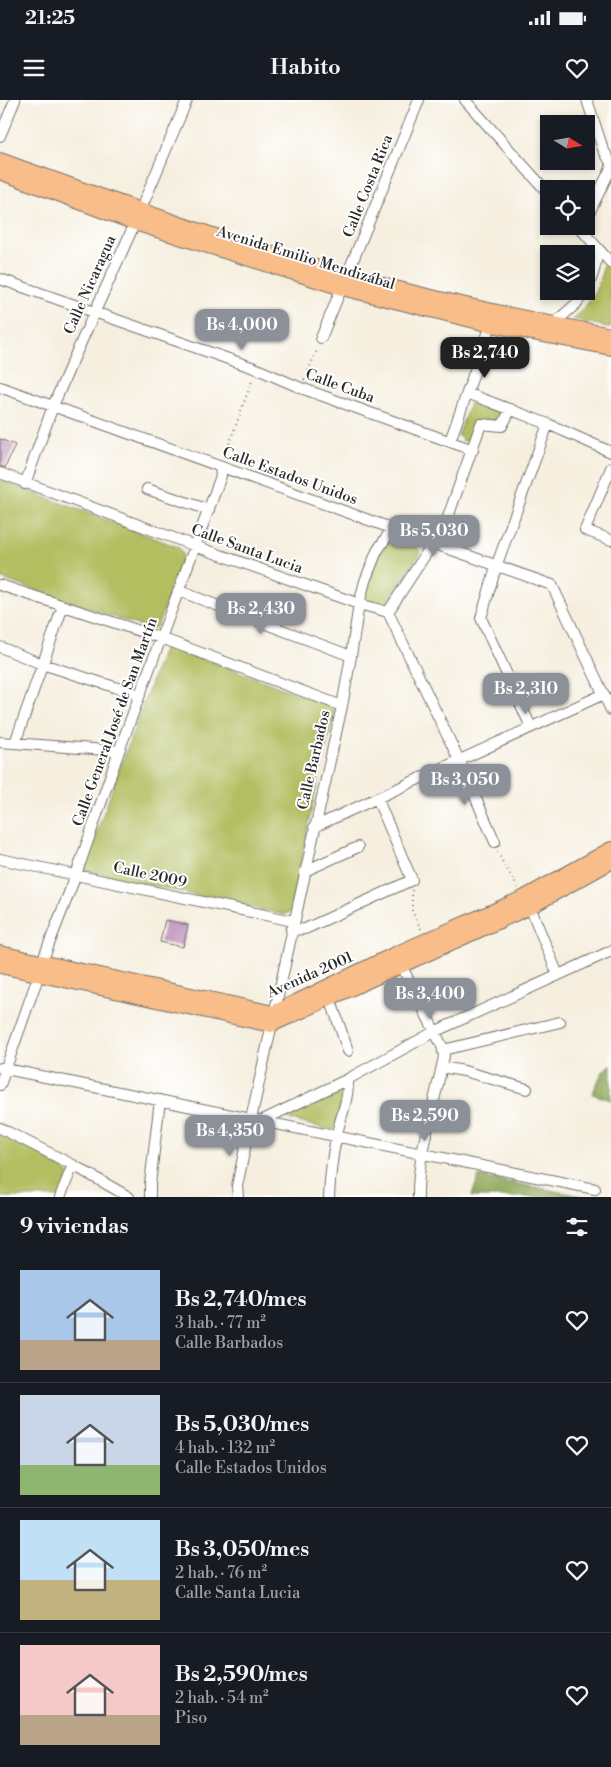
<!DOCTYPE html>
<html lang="es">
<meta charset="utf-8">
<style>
body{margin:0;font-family:"Libre Bodoni",serif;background:#20242c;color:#f1f3f6;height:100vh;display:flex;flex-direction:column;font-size:19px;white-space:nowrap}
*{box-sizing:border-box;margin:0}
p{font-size:16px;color:#9ea1a6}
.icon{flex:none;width:28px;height:28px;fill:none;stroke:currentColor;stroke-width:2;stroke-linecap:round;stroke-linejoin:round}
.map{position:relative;height:1097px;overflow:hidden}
.drawer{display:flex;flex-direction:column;background:#171b24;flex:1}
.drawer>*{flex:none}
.needle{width:32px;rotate:101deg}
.tools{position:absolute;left:540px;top:15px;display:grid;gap:10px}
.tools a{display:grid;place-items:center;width:55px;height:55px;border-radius:0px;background:#171b24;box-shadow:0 2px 8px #0003;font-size:25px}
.price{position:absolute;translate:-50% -42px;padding:0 11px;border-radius:10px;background:#8c9099;color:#fff;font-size:16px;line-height:32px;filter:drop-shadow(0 1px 2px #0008)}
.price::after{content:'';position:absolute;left:50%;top:30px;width:15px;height:11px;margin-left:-8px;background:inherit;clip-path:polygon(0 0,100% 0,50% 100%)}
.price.active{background:#222;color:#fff}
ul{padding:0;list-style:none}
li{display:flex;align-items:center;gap:15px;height:125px;padding:0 20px}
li+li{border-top:1px solid #363941}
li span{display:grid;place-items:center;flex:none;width:140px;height:100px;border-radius:0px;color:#555}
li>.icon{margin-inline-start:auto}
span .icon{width:60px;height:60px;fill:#fffc;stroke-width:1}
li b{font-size:21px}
h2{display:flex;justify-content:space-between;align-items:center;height:60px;padding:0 20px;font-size:21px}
.status{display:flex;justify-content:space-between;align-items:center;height:35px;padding:0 25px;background:#171b24;direction:ltr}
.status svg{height:14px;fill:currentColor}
header{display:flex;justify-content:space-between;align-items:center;height:65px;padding:0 20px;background:#171b24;font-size:22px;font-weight:600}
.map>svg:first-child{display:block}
.green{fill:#b2be60;stroke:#6e7446}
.forest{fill:#8da556;stroke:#5c6840}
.building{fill:#c6a2c5}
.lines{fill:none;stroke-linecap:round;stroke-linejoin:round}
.minor-casing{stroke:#72706a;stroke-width:12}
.major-casing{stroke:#72706a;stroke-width:16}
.path{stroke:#72706a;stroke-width:2;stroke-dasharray:1 4;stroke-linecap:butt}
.minor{stroke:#fff;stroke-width:10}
.major{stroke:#f8bd88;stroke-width:14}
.labels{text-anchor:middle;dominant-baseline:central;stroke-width:4;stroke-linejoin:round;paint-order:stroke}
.street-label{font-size:15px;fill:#2b2b2b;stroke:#fff}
</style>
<div class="status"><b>21:25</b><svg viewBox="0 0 49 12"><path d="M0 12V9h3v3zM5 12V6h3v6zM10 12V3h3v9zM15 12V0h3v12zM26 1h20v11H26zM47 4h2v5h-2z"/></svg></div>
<header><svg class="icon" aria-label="menu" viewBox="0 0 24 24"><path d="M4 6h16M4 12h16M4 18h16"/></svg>Habito<svg class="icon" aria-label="heart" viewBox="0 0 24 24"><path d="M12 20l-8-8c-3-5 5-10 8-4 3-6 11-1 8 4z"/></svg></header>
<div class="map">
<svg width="611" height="1097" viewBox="0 0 611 1097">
<rect width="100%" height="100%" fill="#fff"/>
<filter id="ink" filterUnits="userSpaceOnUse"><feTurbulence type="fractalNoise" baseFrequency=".02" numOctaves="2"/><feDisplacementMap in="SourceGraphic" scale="10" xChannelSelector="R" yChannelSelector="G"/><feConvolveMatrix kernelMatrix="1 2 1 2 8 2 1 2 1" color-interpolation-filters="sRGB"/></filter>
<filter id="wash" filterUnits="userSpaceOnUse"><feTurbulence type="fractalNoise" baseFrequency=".0096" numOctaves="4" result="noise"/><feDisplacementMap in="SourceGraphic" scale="20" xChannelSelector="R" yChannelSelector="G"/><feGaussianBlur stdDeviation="1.12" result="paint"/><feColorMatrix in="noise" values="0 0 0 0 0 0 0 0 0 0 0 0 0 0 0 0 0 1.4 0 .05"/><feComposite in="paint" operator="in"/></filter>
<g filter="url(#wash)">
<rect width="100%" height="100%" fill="#f6efdf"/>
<path class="green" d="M 604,162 L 611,170 L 611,228 L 573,219 C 594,199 598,190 604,162 Z
M 470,303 L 503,314 L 500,322 L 482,319 L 473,340 L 470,342 L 462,340 L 458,335 Z
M 0,380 L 178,447 L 183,455 L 157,527 L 149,529 L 0,478 Z
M 393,437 L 414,445 L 421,452 L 386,505 C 378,507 369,503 364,497 C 371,475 376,454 393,437 Z
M 165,544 L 330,606 L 335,611 L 315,693 L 291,811 L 285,815 L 83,770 Z
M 337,988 L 342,992 L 344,996 L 334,1029 L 330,1030 L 291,1020 L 288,1018 L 288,1013 Z
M 0,1023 L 69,1074 L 64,1097 L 0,1097 Z"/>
<path class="forest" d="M 611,965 L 611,1000 L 592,994 L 603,971 Z
M 479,1076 L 586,1097 L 471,1097 Z"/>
<g id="blocks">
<path class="building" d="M 0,339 L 15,345 L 5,368 L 0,366 Z
M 165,820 L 188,825 L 183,847 L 160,842 Z"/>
</g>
</g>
<g filter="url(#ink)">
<use href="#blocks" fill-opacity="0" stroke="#72706a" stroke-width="1"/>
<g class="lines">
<g class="minor-casing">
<path id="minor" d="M 465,0 L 549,94
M 587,0 L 603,49 L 611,63
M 0,36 L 15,0
M 586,119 L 611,68
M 578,126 L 611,163
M 0,179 L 257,269 L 301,288 L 473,350
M 586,189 C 594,176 597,163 597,148
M 551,226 L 576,204 L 585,191
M 321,238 L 419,0
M 0,287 L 438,445 L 552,485 L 611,610
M 467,293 L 548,324 L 611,352
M 450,341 L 491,225 L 492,219
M 611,368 L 585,430 L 611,440
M 0,373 L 195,446 L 359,504 L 388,512 L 459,660 L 495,742
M 25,384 L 53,306 L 69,269 L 135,123 L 187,0
M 147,389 L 209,410
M 438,445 L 481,324 L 502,326 L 511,309
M 0,485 L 161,538 L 342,606
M 179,491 L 351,556
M 388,512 L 433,443
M 0,547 L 42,564 L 140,595
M 531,627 L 481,518 L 497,464 L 548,324
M 0,642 L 119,651
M 15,643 L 63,506
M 314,727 L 604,594
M 0,759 L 293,821
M 305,771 L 358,747
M 530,807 L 558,875
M 291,830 L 305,829 L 412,780 L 377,698
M 398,859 L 442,946 L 444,956 C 436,999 417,1054 418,1097
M 330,898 L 348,951
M 443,950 L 560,922
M 442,967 L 464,971 L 527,989
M 1,968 L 595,1089
M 0,985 L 39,874 L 42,862 L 76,775 L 119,651 L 221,376 L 220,367
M 263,1020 L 348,979 L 434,932 L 611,851
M 0,1028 L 73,1065 L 129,1097
M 60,1097 L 73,1065
M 150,1097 L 150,1084 L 160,1000
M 238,1097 L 237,1086 L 251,1019 L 342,606 L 351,556 L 359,504 L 365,481 L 377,451 L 392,429
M 329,1097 C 330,1077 332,1057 336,1038 C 340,1018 349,1000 348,979"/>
</g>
<g class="major-casing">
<path id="major" d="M 0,60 C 106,98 211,137 319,168 C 416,195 513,217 611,235
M 0,72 L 135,123 L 342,188 L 491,225 L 611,248
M 0,853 L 273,913 L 395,854 L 523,798 L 611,749
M 0,866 L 271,925 L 530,807 L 611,762"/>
</g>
<path class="path" d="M 304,280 L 318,248
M 224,358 L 253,278
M 498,752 C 503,765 512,776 518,789
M 412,790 L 412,811 L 422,831"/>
<use href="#minor" class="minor"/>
<use href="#major" class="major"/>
</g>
</g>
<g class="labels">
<g class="street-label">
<text transform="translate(368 86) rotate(-68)">Calle Costa Rica</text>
<text transform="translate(306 158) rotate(17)">Avenida Emilio Mendizábal</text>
<text transform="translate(90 185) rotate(-66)">Calle Nicaragua</text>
<text transform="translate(340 286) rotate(20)">Calle Cuba</text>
<text transform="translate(290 376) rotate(20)">Calle Estados Unidos</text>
<text transform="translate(247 449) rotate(20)">Calle Santa Lucia</text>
<text transform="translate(115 622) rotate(-70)">Calle General José de San Martín</text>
<text transform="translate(314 660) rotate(-77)">Calle Barbados</text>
<text transform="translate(150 775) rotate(12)">Calle 2009</text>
<text transform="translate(310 875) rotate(-24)">Avenida 2001</text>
</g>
</g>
</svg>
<div class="tools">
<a><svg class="needle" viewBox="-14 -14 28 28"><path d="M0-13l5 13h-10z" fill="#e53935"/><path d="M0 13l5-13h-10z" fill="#9ea1a6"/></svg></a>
<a><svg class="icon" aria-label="locate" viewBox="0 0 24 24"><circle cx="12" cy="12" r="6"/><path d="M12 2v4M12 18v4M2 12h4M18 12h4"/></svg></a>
<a><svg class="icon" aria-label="layers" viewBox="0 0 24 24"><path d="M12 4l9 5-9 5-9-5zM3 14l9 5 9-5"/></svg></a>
</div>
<b class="price" style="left:242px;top:251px">Bs 4,000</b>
<b class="price active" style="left:485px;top:279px">Bs 2,740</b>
<b class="price" style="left:434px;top:457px">Bs 5,030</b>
<b class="price" style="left:261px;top:535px">Bs 2,430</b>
<b class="price" style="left:526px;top:615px">Bs 2,310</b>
<b class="price" style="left:465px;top:706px">Bs 3,050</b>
<b class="price" style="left:430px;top:920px">Bs 3,400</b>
<b class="price" style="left:425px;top:1042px">Bs 2,590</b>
<b class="price" style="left:230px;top:1057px">Bs 4,350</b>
</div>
<section class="drawer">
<h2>9 viviendas<svg class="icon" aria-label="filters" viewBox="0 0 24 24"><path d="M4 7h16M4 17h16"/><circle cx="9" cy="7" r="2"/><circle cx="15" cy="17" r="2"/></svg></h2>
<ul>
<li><span style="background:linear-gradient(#a9c7e8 70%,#b9a48a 0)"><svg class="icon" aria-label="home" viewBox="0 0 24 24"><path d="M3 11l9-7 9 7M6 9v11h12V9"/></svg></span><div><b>Bs 2,740/mes</b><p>3 hab. · 77 m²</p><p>Calle Barbados</p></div><svg class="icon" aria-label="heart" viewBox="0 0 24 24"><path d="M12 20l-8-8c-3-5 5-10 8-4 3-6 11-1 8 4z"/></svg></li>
<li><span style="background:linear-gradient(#c9d6e8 70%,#8fb573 0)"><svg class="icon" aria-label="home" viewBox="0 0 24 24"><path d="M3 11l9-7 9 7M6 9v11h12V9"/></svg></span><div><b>Bs 5,030/mes</b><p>4 hab. · 132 m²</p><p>Calle Estados Unidos</p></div><svg class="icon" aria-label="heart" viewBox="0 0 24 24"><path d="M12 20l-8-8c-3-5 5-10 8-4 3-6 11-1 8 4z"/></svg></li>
<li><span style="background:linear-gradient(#bfe0f5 60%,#c2b280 0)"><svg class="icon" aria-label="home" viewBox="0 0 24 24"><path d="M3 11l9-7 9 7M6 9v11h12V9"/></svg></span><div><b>Bs 3,050/mes</b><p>2 hab. · 76 m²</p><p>Calle Santa Lucia</p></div><svg class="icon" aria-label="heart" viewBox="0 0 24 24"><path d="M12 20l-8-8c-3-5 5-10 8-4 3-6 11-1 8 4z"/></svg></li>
<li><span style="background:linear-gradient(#f6c9c9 70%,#b9a48a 0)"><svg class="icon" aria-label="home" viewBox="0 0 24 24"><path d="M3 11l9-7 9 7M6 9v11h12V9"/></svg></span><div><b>Bs 2,590/mes</b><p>2 hab. · 54 m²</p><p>Piso</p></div><svg class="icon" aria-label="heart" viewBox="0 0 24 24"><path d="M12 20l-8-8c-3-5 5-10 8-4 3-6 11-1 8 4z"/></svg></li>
</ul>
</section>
